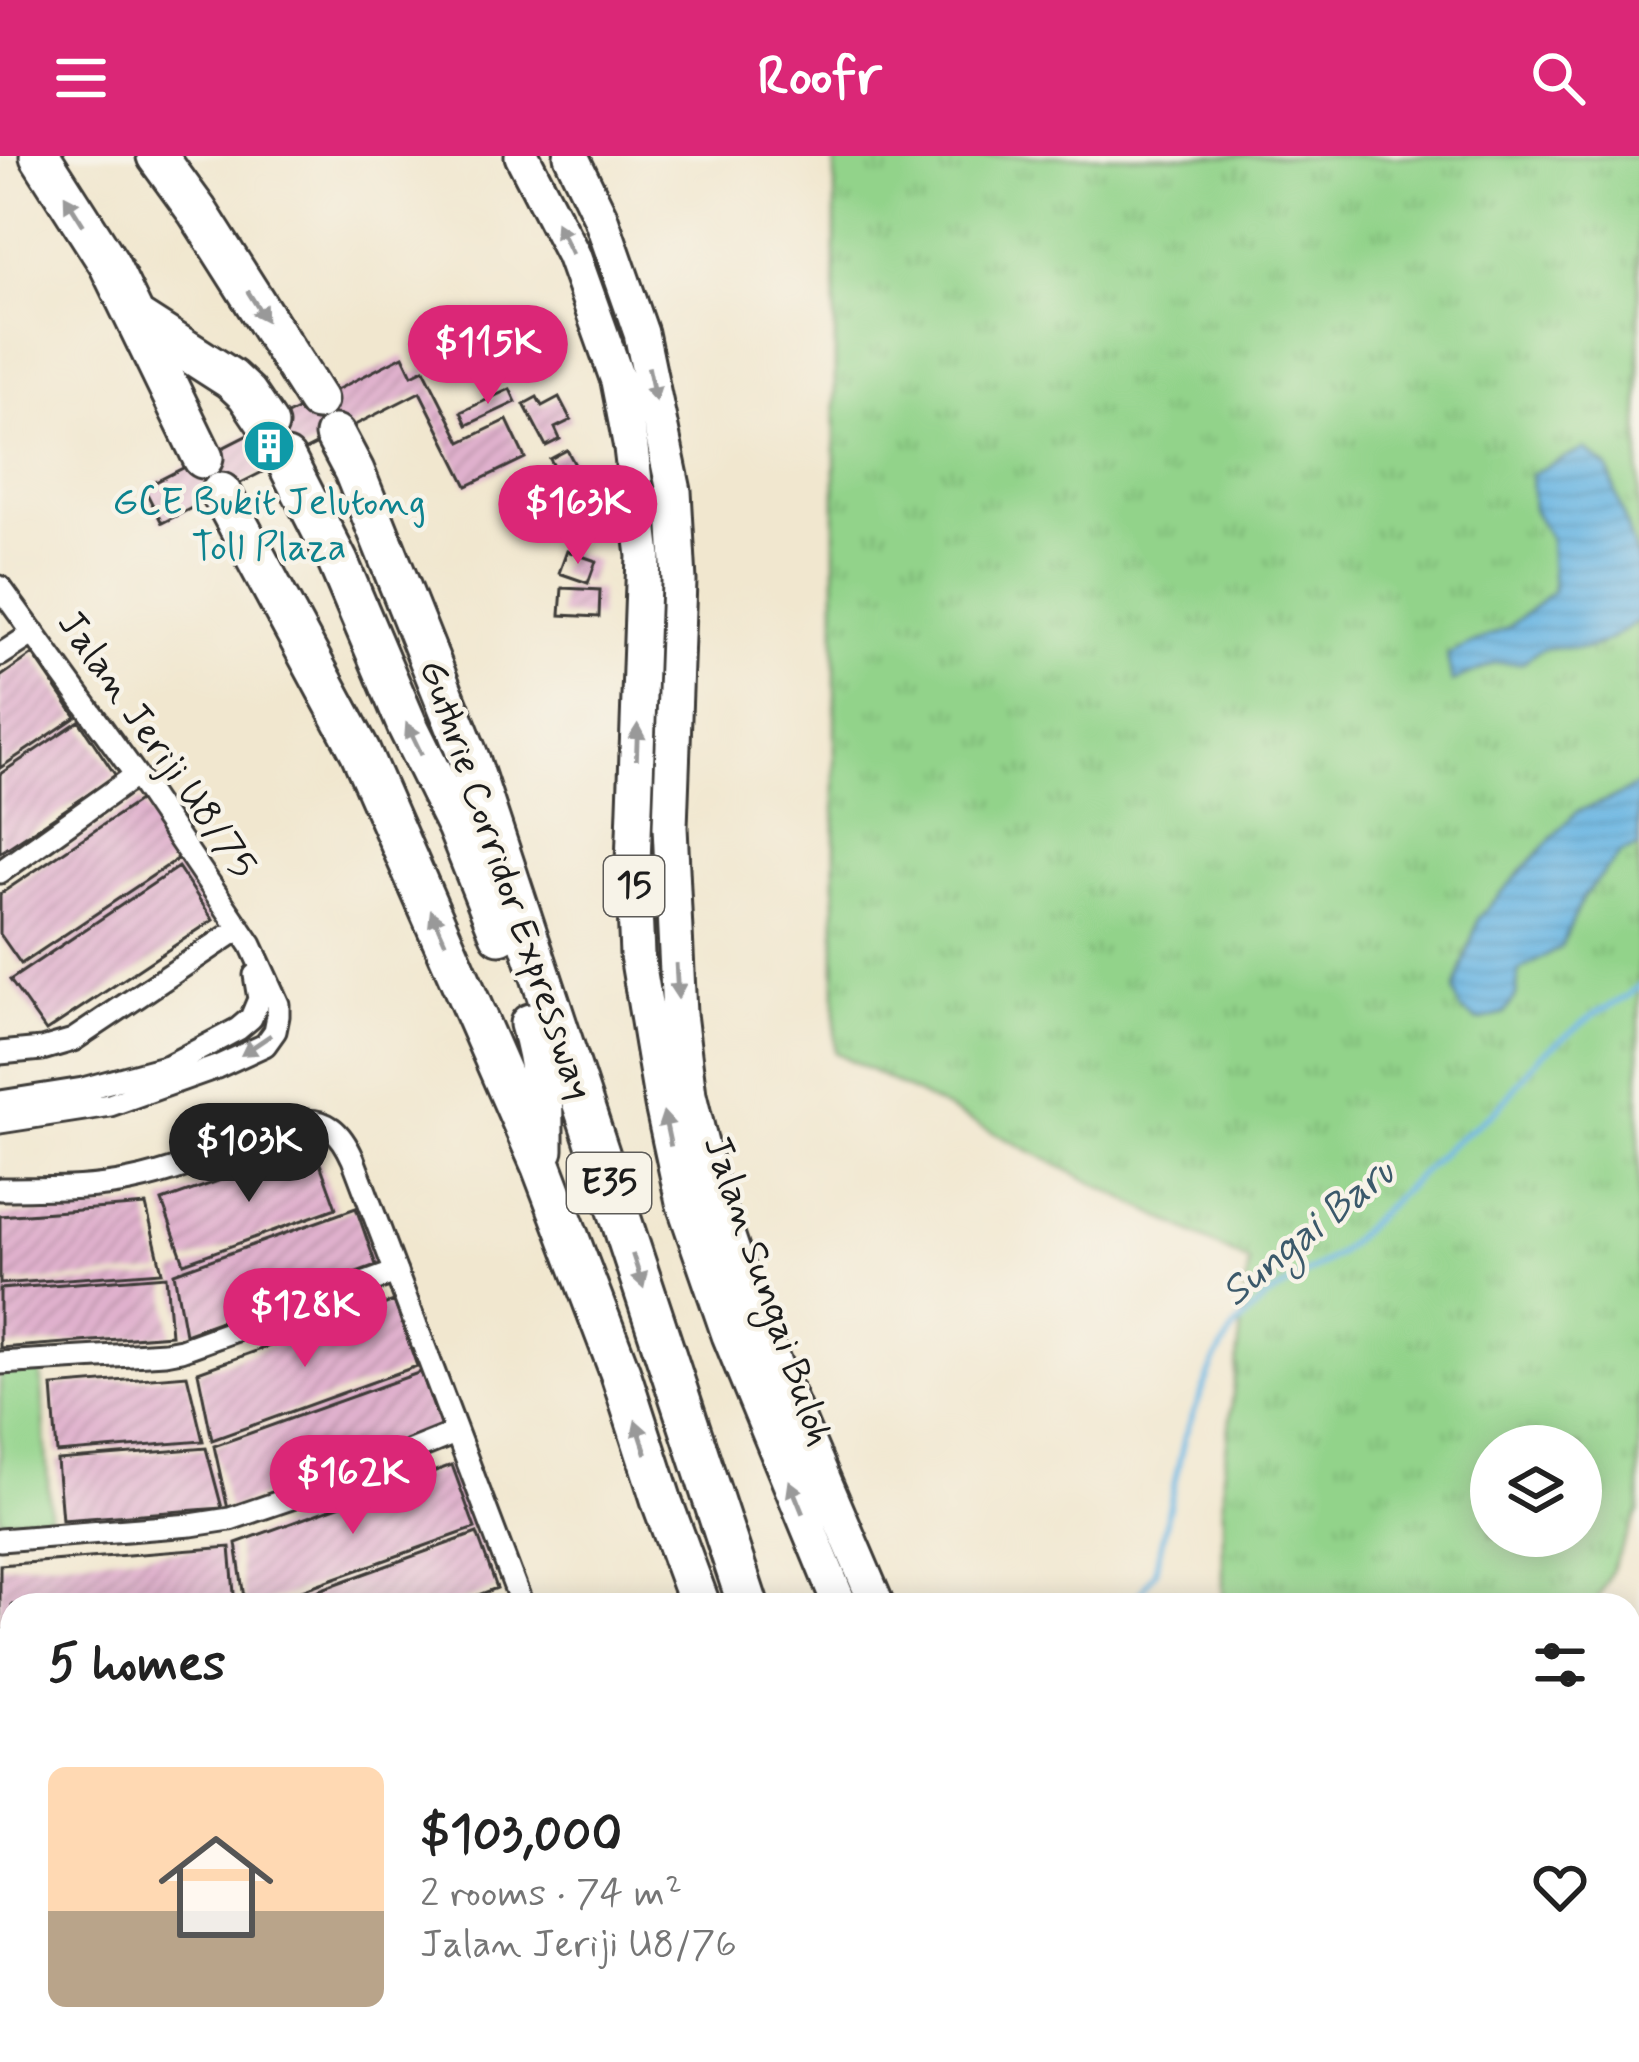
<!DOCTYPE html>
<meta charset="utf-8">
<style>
body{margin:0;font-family:Mynerve,sans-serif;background:#f6f6f6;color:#222;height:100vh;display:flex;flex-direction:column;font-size:45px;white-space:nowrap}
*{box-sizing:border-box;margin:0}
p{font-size:39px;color:#767676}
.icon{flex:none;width:66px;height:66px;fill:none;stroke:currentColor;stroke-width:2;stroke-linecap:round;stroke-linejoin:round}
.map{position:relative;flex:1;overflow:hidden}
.sheet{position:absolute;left:0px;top:1437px;width:1641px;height:471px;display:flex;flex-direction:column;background:#fff;border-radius:36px 36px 0 0;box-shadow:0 6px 30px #0003}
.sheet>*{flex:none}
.fabs{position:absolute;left:1470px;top:1269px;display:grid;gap:24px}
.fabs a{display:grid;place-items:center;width:132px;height:132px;border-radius:50%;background:#fff;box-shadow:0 6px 30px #0003;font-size:60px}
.price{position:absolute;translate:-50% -102px;padding:0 27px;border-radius:42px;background:#db2777;color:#fff;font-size:39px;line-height:78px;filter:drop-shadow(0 3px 6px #0008)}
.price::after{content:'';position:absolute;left:50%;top:72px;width:36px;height:27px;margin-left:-18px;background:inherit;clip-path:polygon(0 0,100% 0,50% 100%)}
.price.current{background:#222;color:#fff}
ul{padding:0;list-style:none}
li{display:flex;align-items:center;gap:36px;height:300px;padding:0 48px}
li span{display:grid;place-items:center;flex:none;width:336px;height:240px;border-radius:18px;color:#555}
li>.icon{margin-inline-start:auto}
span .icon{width:144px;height:144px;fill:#fffc;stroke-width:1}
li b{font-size:51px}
h2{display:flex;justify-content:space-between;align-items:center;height:144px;padding:0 48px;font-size:51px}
header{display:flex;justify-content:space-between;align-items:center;height:156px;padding:0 48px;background:#db2777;color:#fff;font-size:54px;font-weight:700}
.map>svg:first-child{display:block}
.grass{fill:url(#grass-tufts);stroke:#577853;stroke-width:3;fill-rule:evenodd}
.green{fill:#92d38a;stroke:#577853;stroke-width:3}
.water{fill:url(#water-rules);stroke:#42687f;stroke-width:3}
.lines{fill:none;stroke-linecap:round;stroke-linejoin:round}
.stream{stroke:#69b5e2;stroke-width:6}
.building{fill:url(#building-hatch)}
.minor-casing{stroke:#3c3a37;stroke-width:27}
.trunk-casing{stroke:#3c3a37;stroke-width:39}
.motorway-casing{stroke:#3c3a37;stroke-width:45}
.minor{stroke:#fff;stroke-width:21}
.trunk{stroke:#fff;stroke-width:33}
.motorway{stroke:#fff;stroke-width:39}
.oneway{fill:#999}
.labels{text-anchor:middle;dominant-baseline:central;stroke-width:9;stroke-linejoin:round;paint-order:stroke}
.shield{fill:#f7f3e8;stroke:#5e5c59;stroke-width:3}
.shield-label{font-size:36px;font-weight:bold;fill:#1c1c1c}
.culture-label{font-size:39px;fill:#0d838f;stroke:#f7f3e8}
.street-label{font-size:39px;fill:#1c1c1c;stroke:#f7f3e8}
.water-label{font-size:42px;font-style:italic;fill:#3b596b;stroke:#f7f3e8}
</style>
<header><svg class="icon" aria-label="menu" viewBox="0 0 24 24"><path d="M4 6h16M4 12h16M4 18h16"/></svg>Roofr<svg class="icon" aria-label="search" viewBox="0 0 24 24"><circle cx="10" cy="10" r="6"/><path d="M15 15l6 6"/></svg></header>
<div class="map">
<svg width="1639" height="1906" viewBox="0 0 1639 1906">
<defs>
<pattern id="grass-tufts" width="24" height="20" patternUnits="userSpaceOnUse" patternTransform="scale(3)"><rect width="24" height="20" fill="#92d38a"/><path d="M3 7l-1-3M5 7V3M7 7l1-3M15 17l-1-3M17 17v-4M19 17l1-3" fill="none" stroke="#7db576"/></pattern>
<pattern id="water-rules" width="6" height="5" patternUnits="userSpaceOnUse" patternTransform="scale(3)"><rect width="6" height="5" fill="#69b5e2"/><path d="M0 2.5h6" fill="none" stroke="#5a9bc1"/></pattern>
<pattern id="building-hatch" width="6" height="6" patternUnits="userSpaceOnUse" patternTransform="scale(3)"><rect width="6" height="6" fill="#e0b1cd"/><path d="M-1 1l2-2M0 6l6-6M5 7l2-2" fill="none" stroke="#c098af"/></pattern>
</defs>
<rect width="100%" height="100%" fill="#f7f3e8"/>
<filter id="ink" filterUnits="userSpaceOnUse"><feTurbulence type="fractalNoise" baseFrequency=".00833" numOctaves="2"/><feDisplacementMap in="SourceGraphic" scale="24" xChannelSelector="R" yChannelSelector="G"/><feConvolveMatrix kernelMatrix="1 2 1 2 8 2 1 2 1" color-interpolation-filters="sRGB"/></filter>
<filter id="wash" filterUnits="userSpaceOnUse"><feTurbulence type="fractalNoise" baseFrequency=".004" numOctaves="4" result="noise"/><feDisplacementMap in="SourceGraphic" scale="48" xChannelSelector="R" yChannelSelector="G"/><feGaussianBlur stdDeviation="2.7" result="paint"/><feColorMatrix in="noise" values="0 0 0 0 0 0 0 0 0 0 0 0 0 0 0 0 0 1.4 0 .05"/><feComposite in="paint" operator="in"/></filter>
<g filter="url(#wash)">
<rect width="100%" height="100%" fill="#f1e7cf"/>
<path class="grass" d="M 835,0 L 1639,0 L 1639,1355 L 1595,1449 L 1223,1449 L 1223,1320 L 1249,1106 L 835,896 ZM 1491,1290 L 1581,1290 L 1581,1380 L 1491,1380 Z"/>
<path class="green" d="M 41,1214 L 50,1359 L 0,1364 L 0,1217 Z"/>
<path class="water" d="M 1585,293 L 1608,312 L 1639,409 L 1639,464 C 1626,472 1611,485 1596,490 C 1566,500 1552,478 1523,507 L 1495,507 L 1452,526 L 1447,499 L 1509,471 L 1553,435 L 1550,382 L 1533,353 L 1531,318 Z
M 1639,628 L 1639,691 L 1622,696 L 1583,741 L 1561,791 L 1519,815 L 1516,840 L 1504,858 L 1479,865 L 1460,853 L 1454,835 L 1479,761 L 1576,656 L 1620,639 Z"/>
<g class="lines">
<path class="stream" d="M 1132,1449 L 1155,1415 L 1185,1279 L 1215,1204 L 1234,1173 L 1264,1144 L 1338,1098 L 1449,990 L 1497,953 L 1540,900 L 1597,856 L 1626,842 L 1639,830"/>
</g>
<g id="blocks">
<path class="building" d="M 403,200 L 412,219 L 424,213 L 461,286 L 507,264 L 525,302 L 467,330 L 420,236 L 162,367 L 144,332 Z
M 510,233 L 516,246 L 467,269 L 461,256 Z
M 537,241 L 542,250 L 559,241 L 571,264 L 555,272 L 560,283 L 546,290 L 524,248 Z
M 567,294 L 599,353 L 582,362 L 550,303 Z
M 567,395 L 596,405 L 588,427 L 559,417 Z
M 562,432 L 600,434 L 599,461 L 560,459 Z
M 33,498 L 76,561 L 0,612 L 0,521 Z
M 79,565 L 116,620 L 0,697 L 0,618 Z
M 140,644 L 179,702 L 21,808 L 0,778 L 0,738 Z
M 178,711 L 213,764 L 46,875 L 10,824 Z
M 314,991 L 336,1052 L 184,1107 L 162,1045 Z
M 146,1049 L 162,1116 L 0,1128 L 0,1060 Z
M 356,1052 L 376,1109 L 185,1178 L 174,1117 Z
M 166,1120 L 171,1179 L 0,1192 L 0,1133 Z
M 394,1145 L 417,1210 L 212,1284 L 198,1216 Z
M 421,1216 L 441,1272 L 228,1353 L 214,1290 Z
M 187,1219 L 203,1285 L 57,1297 L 52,1230 Z
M 206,1292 L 222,1352 L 62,1364 L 57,1304 Z
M 452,1309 L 475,1372 L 260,1449 L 245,1449 L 236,1387 Z
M 477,1377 L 497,1432 L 452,1449 L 278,1449 Z
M 230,1391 L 235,1449 L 12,1449 L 12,1473 L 0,1474 L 0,1409 Z
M 12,1479 L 12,1543 L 0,1544 L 0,1480 Z
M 1629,1721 L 1639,1745 L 1639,1772 L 1629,1776 Z
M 3,1733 L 12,1733 L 12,1797 L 3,1797 Z
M 3,1801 L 12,1801 L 12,1861 L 3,1860 Z
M 1629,1811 L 1639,1811 L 1639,1866 L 1629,1866 Z
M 292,1896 L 386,1896 L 377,1906 L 283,1906 Z
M 396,1896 L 480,1896 L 471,1906 L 386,1906 Z
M 1324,1896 L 1371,1896 L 1376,1906 L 1328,1906 Z"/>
</g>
</g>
<g filter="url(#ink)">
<use href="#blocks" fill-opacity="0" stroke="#3c3a37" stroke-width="3"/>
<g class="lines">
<g class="minor-casing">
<path id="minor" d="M 0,431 L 136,619 L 251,789 L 278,848 L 278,860 L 275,875 L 265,889 L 217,911 L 110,949 L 0,966
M 0,499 L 34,477
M 0,716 L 136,619
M 0,897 L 42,893 L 73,884 L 240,772
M 0,946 L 83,933 L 168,910 L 238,873 L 251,862 L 259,843 L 255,819
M 0,1033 C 43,1032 88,1034 130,1025 C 181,1015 248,987 296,966 C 327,961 341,976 353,1003 L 522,1449
M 0,1207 L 165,1197 L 181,1194 L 396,1116
M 0,1384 L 191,1369 L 230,1363 L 309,1336 L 455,1277
M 0,1562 L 12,1561
M 0,1652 L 12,1652
M 0,1669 L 12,1668
M 0,1887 L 12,1884
M 484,1906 L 494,1896"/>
</g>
<g class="trunk-casing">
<path id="trunk" d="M 522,0 L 573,99 L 618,225 L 631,292 L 644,400 L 633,708 L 637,799 L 662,949 L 683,1046 L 729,1179 L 840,1449
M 571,0 L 600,60 L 641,177 L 674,335 L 679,425 L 670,671 L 679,858 L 689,939 L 713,1037 L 759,1172 L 877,1449
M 1024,1896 L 1028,1906
M 1068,1896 L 1072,1906"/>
</g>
<g class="motorway-casing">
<path id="motorway" d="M 40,0 L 109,108 L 203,302
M 157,0 L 197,55 L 317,244
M 136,162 L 231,223 L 247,238 L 268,269
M 335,279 L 354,315 L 470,605 L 748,1449
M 286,304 L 338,406 L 407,569 L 457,670 L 500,778
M 221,337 L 360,595 L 542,1011 L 620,1216 L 662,1346 L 700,1449
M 530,868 C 544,913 543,947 543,994
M 721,1896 L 725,1906
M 865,1896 L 869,1906
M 913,1896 L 917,1906"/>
</g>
<use href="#minor" class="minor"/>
<use href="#trunk" class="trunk"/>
<use href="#motorway" class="motorway"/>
</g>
<defs><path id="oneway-solid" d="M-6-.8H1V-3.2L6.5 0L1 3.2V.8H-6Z" transform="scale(3)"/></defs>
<g class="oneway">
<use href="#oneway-solid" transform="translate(74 54) rotate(-122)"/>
<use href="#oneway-solid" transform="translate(564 82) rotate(-116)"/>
<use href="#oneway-solid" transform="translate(257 150) rotate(58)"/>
<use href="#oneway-solid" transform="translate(652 228) rotate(78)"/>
<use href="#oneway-solid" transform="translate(414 583) rotate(-116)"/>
<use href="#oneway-solid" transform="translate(637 586) rotate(-88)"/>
<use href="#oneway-solid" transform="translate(438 770) rotate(-114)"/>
<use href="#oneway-solid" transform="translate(677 825) rotate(87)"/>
<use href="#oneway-solid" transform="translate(256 889) rotate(146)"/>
<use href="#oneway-solid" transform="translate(667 973) rotate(-102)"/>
<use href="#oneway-solid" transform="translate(638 1115) rotate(72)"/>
<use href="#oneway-solid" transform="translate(641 1281) rotate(-108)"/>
<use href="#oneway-solid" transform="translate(796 1341) rotate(-112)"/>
</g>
</g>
<defs>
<g id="building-disc" transform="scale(2.7)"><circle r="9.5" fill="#0f9aa8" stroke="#f7f3e8"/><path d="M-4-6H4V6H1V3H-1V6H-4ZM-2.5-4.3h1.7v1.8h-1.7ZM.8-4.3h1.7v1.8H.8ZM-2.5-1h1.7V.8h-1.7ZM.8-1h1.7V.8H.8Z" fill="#fff"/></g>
</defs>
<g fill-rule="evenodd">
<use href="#building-disc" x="269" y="290"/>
</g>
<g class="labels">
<g class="shield">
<rect x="604" y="700" width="60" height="60" rx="9"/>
<rect x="567" y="997" width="84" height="60" rx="9"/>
</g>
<g class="shield-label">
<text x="634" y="730">15</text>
<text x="609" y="1027">E35</text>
</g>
<g class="culture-label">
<text x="269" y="347">GCE Bukit Jelutong<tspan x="269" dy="45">Toll Plaza</tspan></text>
</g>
<g class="street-label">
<text transform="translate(156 589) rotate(55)">Jalan Jeriji U8/75</text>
<text transform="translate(505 724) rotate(71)">Guthrie Corridor Expressway</text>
<text transform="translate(767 1135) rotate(71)">Jalan Sungai Buloh</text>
</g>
<g class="water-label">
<text transform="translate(1308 1077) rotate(-39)">Sungai Baru</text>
</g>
</g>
</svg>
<div class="fabs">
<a><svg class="icon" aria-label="layers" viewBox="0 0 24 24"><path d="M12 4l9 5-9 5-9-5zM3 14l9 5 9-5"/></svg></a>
</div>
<b class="price" style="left:488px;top:251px">$115K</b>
<b class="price" style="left:578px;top:411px">$163K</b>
<b class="price current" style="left:249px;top:1049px">$103K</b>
<b class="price" style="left:305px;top:1214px">$128K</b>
<b class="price" style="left:353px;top:1381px">$162K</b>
<section class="sheet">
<h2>5 homes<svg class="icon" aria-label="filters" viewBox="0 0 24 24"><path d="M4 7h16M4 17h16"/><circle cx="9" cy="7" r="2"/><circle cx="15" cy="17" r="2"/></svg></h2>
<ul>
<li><span style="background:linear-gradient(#ffd9b3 60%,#b9a48a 0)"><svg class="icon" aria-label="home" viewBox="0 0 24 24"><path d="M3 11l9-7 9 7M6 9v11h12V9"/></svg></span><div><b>$103,000</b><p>2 rooms · 74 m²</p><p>Jalan Jeriji U8/76</p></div><svg class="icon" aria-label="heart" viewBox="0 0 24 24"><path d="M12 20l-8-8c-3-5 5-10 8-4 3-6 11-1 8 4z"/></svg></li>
</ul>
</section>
</div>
